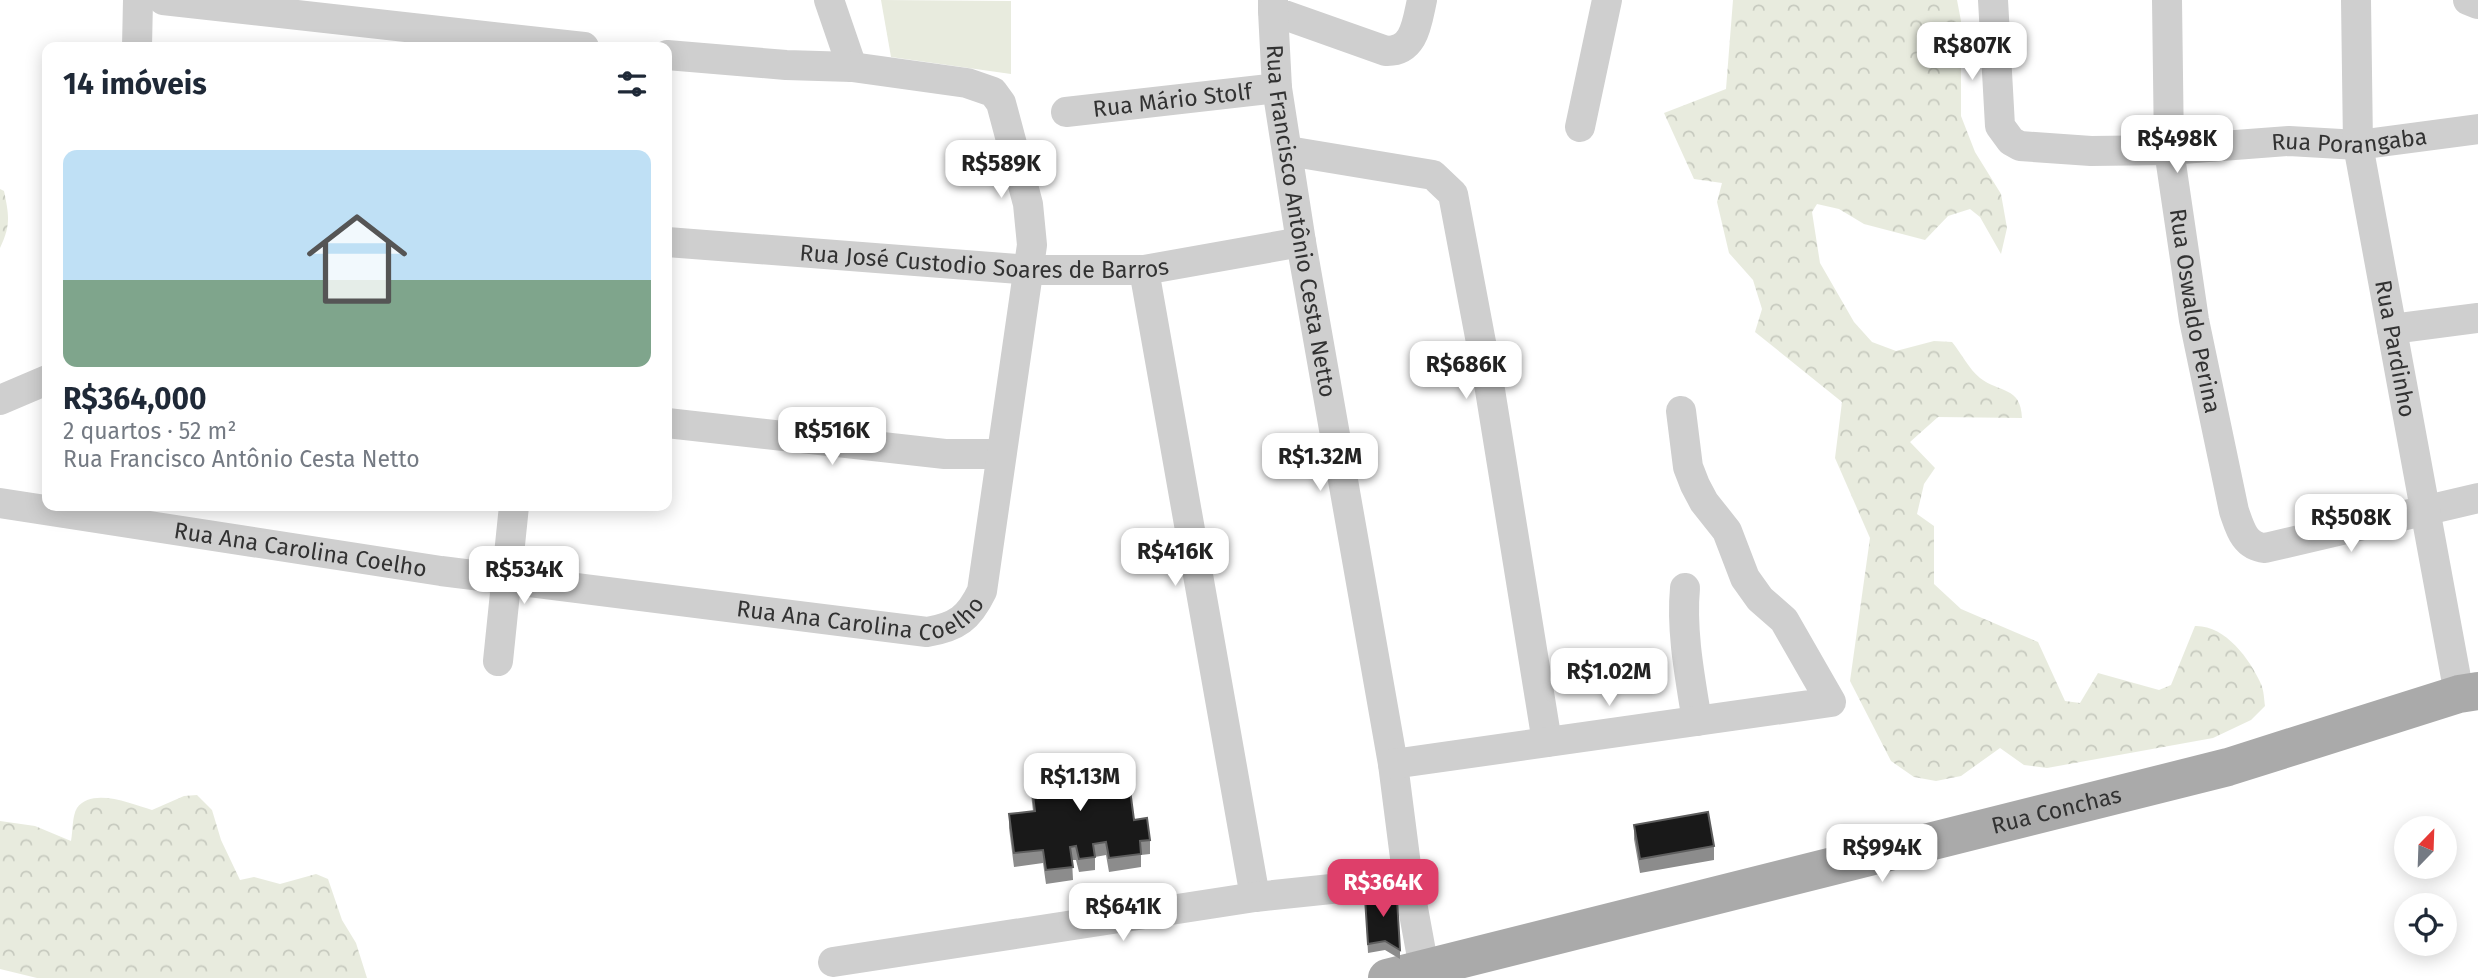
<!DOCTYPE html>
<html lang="pt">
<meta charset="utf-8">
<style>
body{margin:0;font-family:"Fira Sans",sans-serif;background:#f6f6f7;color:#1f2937;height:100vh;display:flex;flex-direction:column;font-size:26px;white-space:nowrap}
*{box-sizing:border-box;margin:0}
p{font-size:23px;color:#747a83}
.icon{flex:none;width:38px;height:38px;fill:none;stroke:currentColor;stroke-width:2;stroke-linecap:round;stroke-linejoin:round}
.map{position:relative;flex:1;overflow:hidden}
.drawer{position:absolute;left:42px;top:42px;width:630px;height:469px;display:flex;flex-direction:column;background:#fff;border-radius:14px;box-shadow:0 4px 18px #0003}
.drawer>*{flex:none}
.needle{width:46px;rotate:23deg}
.fabs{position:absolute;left:2394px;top:816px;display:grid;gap:14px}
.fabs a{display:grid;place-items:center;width:63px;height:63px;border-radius:50%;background:#fff;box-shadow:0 4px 18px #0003;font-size:35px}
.price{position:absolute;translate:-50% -60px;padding:0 16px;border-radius:14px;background:#fff;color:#222;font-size:23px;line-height:46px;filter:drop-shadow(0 2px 4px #0008)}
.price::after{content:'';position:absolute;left:50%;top:42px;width:21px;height:16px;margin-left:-10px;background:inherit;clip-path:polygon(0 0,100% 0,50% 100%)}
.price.current{background:#de3f6a;color:#fff}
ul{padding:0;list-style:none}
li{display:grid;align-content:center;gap:14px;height:371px;padding:0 21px}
li span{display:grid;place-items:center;height:217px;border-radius:14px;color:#555}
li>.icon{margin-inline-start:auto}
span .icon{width:126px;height:126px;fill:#fffc;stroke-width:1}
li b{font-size:30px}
h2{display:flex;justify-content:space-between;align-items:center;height:84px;padding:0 21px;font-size:30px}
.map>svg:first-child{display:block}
.green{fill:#e8ebde}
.forest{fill:url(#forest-crowns)}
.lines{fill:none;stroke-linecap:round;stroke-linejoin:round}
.minor{stroke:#cfcfcf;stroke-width:30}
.major{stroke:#aaa;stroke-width:38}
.wall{fill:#8c8c8c}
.building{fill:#191919;stroke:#5e5e5e;stroke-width:2}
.labels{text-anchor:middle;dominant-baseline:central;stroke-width:7;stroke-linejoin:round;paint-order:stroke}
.street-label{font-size:23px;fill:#323232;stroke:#fff}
</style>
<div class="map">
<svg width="2478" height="978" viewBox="0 0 2478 978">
<defs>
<pattern id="forest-crowns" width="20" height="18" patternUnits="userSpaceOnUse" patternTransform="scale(1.75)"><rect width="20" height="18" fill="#e8ebde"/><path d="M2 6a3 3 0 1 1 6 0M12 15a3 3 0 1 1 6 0" fill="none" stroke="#c7cabf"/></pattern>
</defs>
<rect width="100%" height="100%" fill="#fff"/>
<path class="green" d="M 881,0 L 1011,1 L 1011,74 L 891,57 Z"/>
<path class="forest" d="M 1733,0 L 1957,0 L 1961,21 L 1961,116 L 1975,152 L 2001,194 L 2007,228 L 2001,254 L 1980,217 L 1970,209 L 1948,216 L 1925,240 L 1864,224 L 1839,209 L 1817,204 L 1812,212 L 1820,263 L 1854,322 L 1872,342 L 1896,351 L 1934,341 L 1952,342 C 1961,353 1969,369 1980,378 C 1999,393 2021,386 2022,418 L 1938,417 L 1910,442 L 1935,468 L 1924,484 L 1917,514 L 1934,526 L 1934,584 L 1961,609 L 2038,642 L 2065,701 L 2080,703 L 2098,673 L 2159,690 L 2171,685 L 2195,626 C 2225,625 2250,659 2261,684 C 2264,691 2264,699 2265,706 L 2251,720 L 2213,738 L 2047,768 L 2024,765 L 2000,748 L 1961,776 L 1936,781 L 1914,777 L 1891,761 L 1850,681 L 1870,538 L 1835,458 L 1842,402 L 1755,332 L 1762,309 L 1753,280 L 1729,253 L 1717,202 L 1722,183 L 1694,179 L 1664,113 L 1726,89 Z
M 0,189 L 4,191 C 9,215 11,225 0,248 Z
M 197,795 L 212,810 L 221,840 L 240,880 L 254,877 L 280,884 L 316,874 L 328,879 L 342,920 L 356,943 L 367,978 L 37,978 L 0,969 L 0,821 L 35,826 L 71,841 C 73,831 72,816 77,808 C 92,787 132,804 152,810 L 184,796 Z"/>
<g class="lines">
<g class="minor">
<path d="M 163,0 L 584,47"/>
<path d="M 829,0 L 852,67"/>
<path d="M 1273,0 L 1273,11 L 1386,51 C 1415,52 1417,22 1422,0"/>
<path id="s1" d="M 1993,0 L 2000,126 L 2011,141 L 2020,146 L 2091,151 L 2169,150 L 2289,141 L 2358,145 L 2478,129"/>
<path id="s2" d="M 2167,0 L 2169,150 L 2194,320 L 2234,511 C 2240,528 2244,546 2265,548 L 2478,498"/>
<path id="s3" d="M 2356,0 L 2358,145 L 2459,694"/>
<path d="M 2468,0 L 2478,4"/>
<path id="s4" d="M 1273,11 L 1277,88 L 1301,242 L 1393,764 L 1408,881 L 1424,968"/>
<path d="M 137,47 L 138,0"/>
<path id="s5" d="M 1066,112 L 1277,88"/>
<path d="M 1580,127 L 1607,0"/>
<path d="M 1288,151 L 1433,175 L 1453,194 L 1490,390 L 1547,742"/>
<path id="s6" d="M 667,242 L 1030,270 L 1144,270 L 1301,242"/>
<path d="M 1144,270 L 1255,897"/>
<path d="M 2392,329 L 2478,318"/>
<path d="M 0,400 L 47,380"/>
<path d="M 667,423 L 945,454 L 1001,454"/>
<path id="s7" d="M 0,503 L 441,571 L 927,632 C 957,627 969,618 982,591 L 1032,245 L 1028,204 L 1001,103 L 993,92 L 967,83 L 852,67 L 786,65 L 667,55"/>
<path d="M 1685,588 C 1681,632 1690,677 1697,721"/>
<path d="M 498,661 L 514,506"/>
<path d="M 1393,764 L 1831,702 L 1784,620 L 1760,599 L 1745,578 L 1727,531 L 1704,502 L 1695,485 L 1688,467 L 1681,411"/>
<path d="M 833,962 L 1255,897 L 1408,881"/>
</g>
<path class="major" id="s8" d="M 1387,978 L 2228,767 L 2459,694 L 2478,691"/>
</g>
<path class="wall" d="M 1066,758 L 1103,762 L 1134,820 L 1150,840 L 1150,854 L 1141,855 L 1141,867 L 1109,872 L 1106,855 L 1095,857 L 1095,870 L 1079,872 L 1076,860 L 1072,860 L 1073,880 L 1046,884 L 1043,863 L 1014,867 L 1009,828 L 1009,814 L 1033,811 L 1030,785 L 1030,772 L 1066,767 Z
M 1634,825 L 1714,846 L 1714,860 L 1640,873 L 1634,839 Z
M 1365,898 L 1400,950 L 1400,959 L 1385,950 L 1368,953 Z"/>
<path class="building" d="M 1102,754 L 1103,762 L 1126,759 L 1134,820 L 1147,818 L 1150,840 L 1140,841 L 1141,854 L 1109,858 L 1106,842 L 1093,844 L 1095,857 L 1079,859 L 1076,846 L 1070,847 L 1073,867 L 1046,870 L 1043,850 L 1014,853 L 1009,814 L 1035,811 L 1030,772 L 1068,767 L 1066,758 Z
M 1708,812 L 1714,846 L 1640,859 L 1634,825 Z
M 1383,891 L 1397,899 L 1400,950 L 1385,941 L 1368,944 L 1365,898 Z"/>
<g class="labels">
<g class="street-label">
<text stroke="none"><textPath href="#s5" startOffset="107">Rua Mário Stolf</textPath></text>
<text stroke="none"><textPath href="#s1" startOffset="485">Rua Porangaba</textPath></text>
<text stroke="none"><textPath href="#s4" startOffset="212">Rua Francisco Antônio Cesta Netto</textPath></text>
<text stroke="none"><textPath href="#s6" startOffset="318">Rua José Custodio Soares de Barros</textPath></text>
<text stroke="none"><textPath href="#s2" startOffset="313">Rua Oswaldo Perina</textPath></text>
<text stroke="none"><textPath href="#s3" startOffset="352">Rua Pardinho</textPath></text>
<text stroke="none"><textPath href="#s7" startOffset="304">Rua Ana Carolina Coelho</textPath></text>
<text stroke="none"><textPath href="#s7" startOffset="872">Rua Ana Carolina Coelho</textPath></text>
<text stroke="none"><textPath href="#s8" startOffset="690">Rua Conchas</textPath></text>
</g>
</g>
</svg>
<div class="fabs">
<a><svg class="needle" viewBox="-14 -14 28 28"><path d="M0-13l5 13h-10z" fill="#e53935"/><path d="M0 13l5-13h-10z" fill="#747a83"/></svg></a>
<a><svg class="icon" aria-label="locate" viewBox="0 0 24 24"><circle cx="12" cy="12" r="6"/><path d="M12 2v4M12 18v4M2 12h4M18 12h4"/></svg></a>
</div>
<b class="price" style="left:1972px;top:82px">R$807K</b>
<b class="price" style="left:2177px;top:175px">R$498K</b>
<b class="price" style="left:1001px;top:200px">R$589K</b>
<b class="price" style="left:1466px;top:401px">R$686K</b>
<b class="price" style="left:832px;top:467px">R$516K</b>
<b class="price" style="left:1320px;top:493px">R$1.32M</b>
<b class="price" style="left:2351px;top:554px">R$508K</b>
<b class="price" style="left:1175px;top:588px">R$416K</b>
<b class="price" style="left:524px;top:606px">R$534K</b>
<b class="price" style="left:1609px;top:708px">R$1.02M</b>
<b class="price" style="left:1080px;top:813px">R$1.13M</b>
<b class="price" style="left:1882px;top:884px">R$994K</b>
<b class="price current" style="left:1383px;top:919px">R$364K</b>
<b class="price" style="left:1123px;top:943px">R$641K</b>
<section class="drawer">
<h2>14 imóveis<svg class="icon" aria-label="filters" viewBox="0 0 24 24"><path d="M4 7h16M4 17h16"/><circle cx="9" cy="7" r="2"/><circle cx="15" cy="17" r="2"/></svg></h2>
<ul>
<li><span style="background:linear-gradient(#bfe0f5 60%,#7fa58c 0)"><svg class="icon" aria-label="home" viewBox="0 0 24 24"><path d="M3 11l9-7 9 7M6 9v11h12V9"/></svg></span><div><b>R$364,000</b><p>2 quartos · 52 m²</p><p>Rua Francisco Antônio Cesta Netto</p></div></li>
</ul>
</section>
</div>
